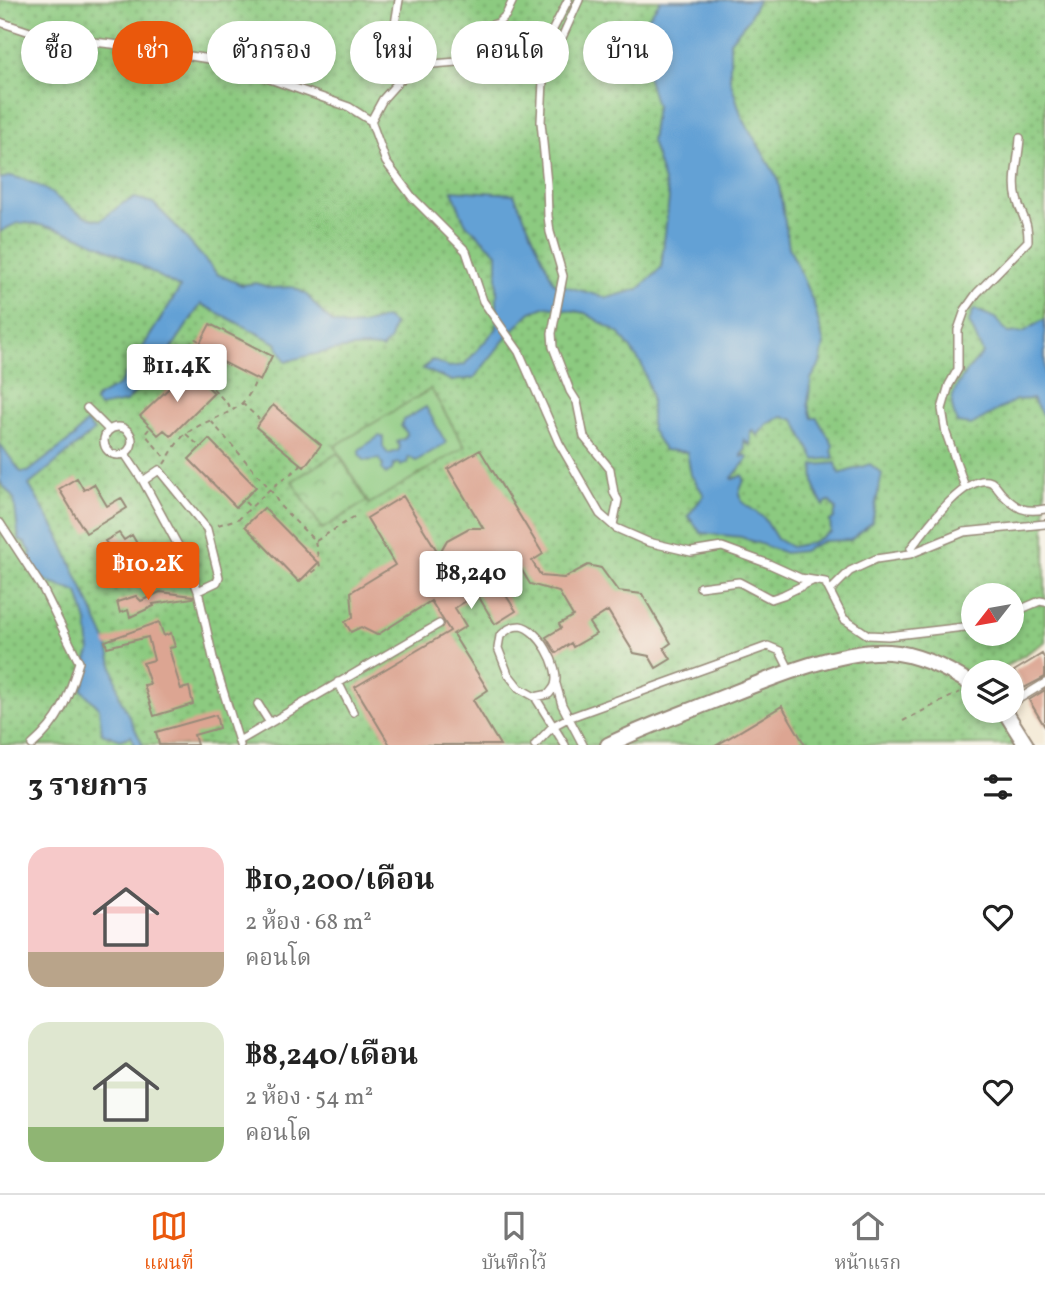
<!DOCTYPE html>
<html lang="th">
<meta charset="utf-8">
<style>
body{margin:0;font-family:Vollkorn,"Noto Serif Thai",serif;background:#f2f2f2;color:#222;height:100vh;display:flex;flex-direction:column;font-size:26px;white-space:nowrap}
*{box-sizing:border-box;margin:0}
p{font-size:23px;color:#767676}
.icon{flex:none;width:38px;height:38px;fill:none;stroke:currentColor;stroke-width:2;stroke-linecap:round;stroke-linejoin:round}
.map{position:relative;height:745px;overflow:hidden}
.side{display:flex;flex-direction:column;background:#fff;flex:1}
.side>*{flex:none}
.guide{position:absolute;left:21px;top:21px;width:1004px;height:63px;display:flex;gap:14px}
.needle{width:46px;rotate:239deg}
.fabs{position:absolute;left:961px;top:583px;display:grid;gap:14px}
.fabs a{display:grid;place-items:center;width:63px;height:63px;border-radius:50%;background:#fff;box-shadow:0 4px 10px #0003;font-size:35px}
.price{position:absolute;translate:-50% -60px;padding:0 16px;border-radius:7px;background:#fff;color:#222;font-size:23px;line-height:46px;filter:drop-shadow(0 2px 4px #0008)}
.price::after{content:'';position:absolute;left:50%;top:42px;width:21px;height:16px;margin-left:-10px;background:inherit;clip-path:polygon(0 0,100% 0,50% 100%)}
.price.selected{background:#ea580c;color:#fff}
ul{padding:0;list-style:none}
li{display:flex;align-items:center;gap:21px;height:175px;padding:0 28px}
li span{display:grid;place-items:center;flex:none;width:196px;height:140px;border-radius:21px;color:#555}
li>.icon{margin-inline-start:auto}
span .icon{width:84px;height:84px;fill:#fffc;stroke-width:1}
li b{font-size:30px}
h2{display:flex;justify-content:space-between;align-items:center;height:84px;padding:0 28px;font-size:30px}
.chip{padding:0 24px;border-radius:32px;background:#fff;box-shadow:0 4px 10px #0003;font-size:24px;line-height:63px}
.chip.selected{background:#ea580c;color:#fff}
.tab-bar{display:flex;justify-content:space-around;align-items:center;height:98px;border-top:2px solid #e0e0e0;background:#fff;font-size:19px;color:#767676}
.tab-bar a{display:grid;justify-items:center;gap:4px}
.tab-bar .selected{color:#ea580c}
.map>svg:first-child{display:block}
.grass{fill:url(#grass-dots);stroke:#647a4f;stroke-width:2;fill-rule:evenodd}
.park{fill:url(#park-crowns);stroke:#647a4f;stroke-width:2}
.garden{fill:#8cca80;stroke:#647a4f;stroke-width:2}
.water{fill:#63a1d5;stroke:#4f667a;stroke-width:2}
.building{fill:#dca592}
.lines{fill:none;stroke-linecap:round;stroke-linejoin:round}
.service-casing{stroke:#988a79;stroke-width:10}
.minor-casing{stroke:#988a79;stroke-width:18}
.path{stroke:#988a79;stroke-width:2;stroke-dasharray:5 5;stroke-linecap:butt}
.service{stroke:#fff;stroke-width:7}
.minor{stroke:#fff;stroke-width:14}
</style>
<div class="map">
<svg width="1045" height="745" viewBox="0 0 1045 745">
<defs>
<pattern id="grass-dots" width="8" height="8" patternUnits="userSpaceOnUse" patternTransform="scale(1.75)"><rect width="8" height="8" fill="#8cca80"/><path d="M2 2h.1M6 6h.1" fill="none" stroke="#74a468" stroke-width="1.8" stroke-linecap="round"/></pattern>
<pattern id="park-crowns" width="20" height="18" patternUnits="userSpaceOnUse" patternTransform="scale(1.75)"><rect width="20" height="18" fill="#8cca80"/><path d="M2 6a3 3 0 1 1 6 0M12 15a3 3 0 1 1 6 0" fill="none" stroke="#74a468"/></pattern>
</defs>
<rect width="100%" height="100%" fill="#f7f3e8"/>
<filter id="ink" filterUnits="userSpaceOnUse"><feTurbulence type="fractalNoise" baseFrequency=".0143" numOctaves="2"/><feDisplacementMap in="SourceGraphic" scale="14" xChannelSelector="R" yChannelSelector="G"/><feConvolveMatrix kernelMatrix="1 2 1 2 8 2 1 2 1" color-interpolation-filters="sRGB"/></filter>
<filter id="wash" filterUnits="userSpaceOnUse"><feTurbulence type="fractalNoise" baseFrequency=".00686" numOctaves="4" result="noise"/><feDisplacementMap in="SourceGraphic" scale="28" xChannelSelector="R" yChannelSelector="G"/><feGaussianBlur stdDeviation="1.57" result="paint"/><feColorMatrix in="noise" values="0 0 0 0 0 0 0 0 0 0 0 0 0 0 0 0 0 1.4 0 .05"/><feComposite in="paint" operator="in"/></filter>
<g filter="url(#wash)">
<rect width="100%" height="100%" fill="#f4e9d4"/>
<path class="grass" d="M 0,0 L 1045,0 L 1045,642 L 997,672 L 973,672 L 973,710 L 1004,711 L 1025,745 L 0,745 ZM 973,595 L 1012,595 L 1012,634 L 973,634 Z"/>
<path class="park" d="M 338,453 L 367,501 L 322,529 L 292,481 Z"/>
<path class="garden" d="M 431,389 L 465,447 L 369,504 L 335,446 Z"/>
<path class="water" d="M 661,0 L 758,0 L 748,20 L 730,41 L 730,79 L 742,117 L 778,179 L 789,247 L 814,304 L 824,344 L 820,364 L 811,379 L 808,404 L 812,418 L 817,418 L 833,445 L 832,450 L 834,458 L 815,460 L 797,425 L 794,420 L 783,416 L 767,424 L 757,436 L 753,430 L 751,431 L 750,446 L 744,440 L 745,449 L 742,454 L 742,457 L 746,455 L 748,458 L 732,478 L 733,479 L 743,475 L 744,480 L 739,493 L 742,502 L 764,518 L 777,539 L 791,547 L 811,543 L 831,532 L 830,521 L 834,518 L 836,509 L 829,501 L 826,502 L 824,506 C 815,494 812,480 814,465 L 836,463 L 839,474 L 870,464 L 882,474 L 872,522 L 851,540 L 823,541 L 803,551 L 785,553 L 741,537 L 701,533 L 688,516 L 704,495 L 691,475 L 687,452 L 664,450 L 651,429 L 651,394 L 642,365 L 620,334 L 585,313 L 547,306 L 531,312 L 509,334 L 474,378 L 452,381 L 423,369 L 432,360 L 449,367 L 464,365 L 497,328 L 497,253 L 465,223 L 452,190 L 514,194 L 554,283 L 607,298 L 639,289 L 661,268 L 669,198 L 651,141 L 656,106 L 642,58 L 642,26 Z
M 11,176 C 24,179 36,183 48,191 C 64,202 81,219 101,220 L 123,203 L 135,198 L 153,203 L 175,225 L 217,274 L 242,285 L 256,283 L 271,288 L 293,287 L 306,294 L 324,315 L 334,323 L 346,326 L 363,325 L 385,318 L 394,324 L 390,340 L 382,349 C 362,343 306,355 286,362 L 276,343 L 201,304 L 157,370 L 126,402 L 99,407 L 95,402 L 96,398 L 119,385 L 180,288 C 138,264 69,223 19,223 C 13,224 6,229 0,232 L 0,179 Z
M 974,309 L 995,318 L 1008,333 L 1023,332 L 1045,319 L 1045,419 L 1032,399 L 1016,400 L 971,425 L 957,423 C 955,416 951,408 952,401 C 954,383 972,366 983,353 L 969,322 Z
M 426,407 L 446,443 L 416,461 L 409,457 L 407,463 L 401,466 L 399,463 L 394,464 L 392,470 L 386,474 L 382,470 L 383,465 L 379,459 C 369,460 365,464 359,454 L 359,450 C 366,444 372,442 379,436 L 383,437 L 383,447 L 388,454 L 398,451 L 400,447 L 397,442 L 405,438 L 407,433 L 401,426 L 404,420 Z
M 86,422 L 94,431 L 29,485 L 58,534 L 107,643 L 120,698 L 143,745 L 135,745 L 131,736 L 120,740 L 102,733 L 99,708 L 81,689 L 84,684 L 85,665 L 90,652 L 87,622 L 78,593 C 66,587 31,580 29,564 C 28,560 30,556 31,552 L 25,543 L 19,540 L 14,499 L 0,482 L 0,444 L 21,472 L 28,472 L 74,437 Z"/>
<g id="blocks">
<path class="building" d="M 210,324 L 272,356 L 260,381 L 197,349 Z
M 190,368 L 214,393 L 171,436 L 164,430 L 158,435 L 140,416 Z
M 273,405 L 321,445 L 304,467 L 256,427 Z
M 209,439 L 256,487 L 236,507 L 189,459 Z
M 480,450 L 543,554 L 532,561 L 541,576 L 564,578 L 588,565 L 601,568 L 618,591 L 642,594 L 671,643 L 664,648 L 671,659 L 656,668 L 649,656 L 634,653 L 608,611 L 589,623 L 596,634 L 573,647 L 571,643 L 556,653 L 546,637 L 561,628 L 559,624 L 573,616 L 559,592 L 530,584 L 521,569 L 498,583 L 516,611 L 495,624 L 477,594 L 455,608 L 466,626 L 453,634 L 488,690 L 473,700 L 500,745 L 390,745 L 355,687 L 450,631 L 431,601 L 377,635 L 361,627 L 351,632 L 345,622 L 353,617 L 351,592 L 395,565 L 367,518 L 403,496 L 439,554 L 447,540 L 469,528 L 483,528 L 448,469 Z
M 77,478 L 84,490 L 94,484 L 107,506 L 121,498 L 127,508 L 86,533 L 59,489 Z
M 264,508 L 318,563 L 299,582 L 245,526 Z
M 119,533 L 124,540 L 132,535 L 147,561 L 143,564 L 147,570 L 125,584 L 105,551 L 110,548 L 105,541 Z
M 160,592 L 193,596 L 193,598 L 153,604 L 154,606 L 130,617 L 128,610 L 120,613 L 117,602 L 136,596 L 141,601 Z
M 159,622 L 164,636 L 171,633 L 175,647 L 169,648 L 176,673 L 181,689 L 189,687 L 193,704 L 154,716 L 144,685 L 150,684 L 143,663 L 154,660 L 148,637 L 107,647 L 105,641 Z
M 1042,654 L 1045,659 L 1045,677 L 1024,688 L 1014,671 Z
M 1045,690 L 1045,727 L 1029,700 Z
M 782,706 L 805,745 L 717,745 Z
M 216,715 L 219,728 L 194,735 L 197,745 L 159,745 L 156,732 Z"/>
</g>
</g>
<g filter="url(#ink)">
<use href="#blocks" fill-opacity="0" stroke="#988a79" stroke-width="2"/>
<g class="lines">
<g class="service-casing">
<path id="service" d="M 399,0 L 393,36 L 401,59 L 404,78
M 579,0 L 560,42 L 549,57 L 543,81 L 541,122 L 547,184 L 548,216 L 550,232 L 563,276 L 552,333 L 553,347 L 570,391 L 577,402 L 584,437 L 610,469 L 614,493 L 618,500 L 613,525
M 0,22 L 45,37 L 112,44 L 216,60 L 349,107 L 371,121 L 386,162 L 412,197 L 466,251 L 483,301 L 519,352 L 559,443 L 600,514 L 616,528 L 648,542 L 691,552 L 722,547 L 769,564 L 800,578 L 825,582 L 844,619 L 868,635 L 888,636 L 973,626
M 459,62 L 471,42 L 485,27 L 498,23 L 506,15 L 513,0
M 371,121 L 383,99 L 400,80 L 433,64 L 518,57 L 544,47 L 568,0
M 87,408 L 109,430
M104 441a14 14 0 1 1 28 0a14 14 0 1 1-28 0Z
M 125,454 L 143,481 L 187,562 L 198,591 L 213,658 L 240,745
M 143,481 L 159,470 L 207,529 L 219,577 L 217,582 L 198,591
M 965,487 L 946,433 L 942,409 L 949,385 L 958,369 L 958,330 L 965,310 L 977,293 L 1028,241 C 1028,218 1022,218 1017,199 C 1012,181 1019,157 1020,138
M 0,523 L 43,589 L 79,662 C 68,697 62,719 32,745
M 911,548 C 924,531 966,472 991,482 C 995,484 999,491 1002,494 C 1017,509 1025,513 1045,509
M 700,587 L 739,582 L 771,599 L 783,595 L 812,581
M 830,591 L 850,571 L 876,559 L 910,554 L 964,532 L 1045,524
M 1012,613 L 1040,601 L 1045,602
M 338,682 L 353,712
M 556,684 L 562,705 L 583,745
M 535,697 L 549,694 C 551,691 554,688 555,685 C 561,667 538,628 520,626 C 511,626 507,630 500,636 L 498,648 L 508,674 L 519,688 L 535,697 L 565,745
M 1012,703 L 1045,683
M 258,704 L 270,723
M 239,741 L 439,624
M 535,745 L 553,726 L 568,718 L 768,646 L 780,651 L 790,671"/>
</g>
<g class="minor-casing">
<path id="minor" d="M 1004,710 L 1026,745
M 608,745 C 640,729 673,717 706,704 C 757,684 835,649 889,652 C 919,654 948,669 973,685"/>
</g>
<path class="path" d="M 199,341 L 194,338 L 184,357 L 233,410
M 242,403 L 259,419
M 211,421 L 270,489 L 281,507 L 315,541 L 320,567 L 307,576
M 149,429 L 145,434 L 166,459
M 186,434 L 198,445
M 164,464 C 171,454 177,440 187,433 C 213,414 243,417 255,382
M 245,502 L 250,507
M 218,525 L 240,518 L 270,489 L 301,466
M 316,541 L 357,515
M 903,721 L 960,692"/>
<use href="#service" class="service"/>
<use href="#minor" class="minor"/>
</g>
</g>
</svg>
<div class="fabs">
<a><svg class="needle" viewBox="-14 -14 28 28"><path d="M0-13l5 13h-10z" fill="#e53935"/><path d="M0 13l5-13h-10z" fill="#767676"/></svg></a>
<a><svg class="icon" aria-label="layers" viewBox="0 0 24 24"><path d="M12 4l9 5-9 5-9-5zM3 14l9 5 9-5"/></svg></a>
</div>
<b class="price" style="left:177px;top:404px">฿11.4K</b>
<b class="price selected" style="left:148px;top:602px">฿10.2K</b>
<b class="price" style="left:471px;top:611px">฿8,240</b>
<div class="guide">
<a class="chip">ซื้อ</a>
<a class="chip selected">เช่า</a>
<a class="chip">ตัวกรอง</a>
<a class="chip">ใหม่</a>
<a class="chip">คอนโด</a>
<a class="chip">บ้าน</a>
</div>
</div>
<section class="side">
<h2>3 รายการ<svg class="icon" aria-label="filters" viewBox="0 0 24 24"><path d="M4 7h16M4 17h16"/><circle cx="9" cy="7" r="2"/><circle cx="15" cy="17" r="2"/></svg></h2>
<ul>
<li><span style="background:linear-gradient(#f6c9c9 75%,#b9a48a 0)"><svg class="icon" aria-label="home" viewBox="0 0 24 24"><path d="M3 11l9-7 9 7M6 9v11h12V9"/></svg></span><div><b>฿10,200/เดือน</b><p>2 ห้อง · 68 m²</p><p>คอนโด</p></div><svg class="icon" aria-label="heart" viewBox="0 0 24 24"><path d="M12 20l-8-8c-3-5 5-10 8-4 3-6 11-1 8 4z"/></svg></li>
<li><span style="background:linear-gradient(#dfe7d0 75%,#8fb573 0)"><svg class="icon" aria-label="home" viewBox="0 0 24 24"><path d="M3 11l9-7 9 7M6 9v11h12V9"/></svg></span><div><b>฿8,240/เดือน</b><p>2 ห้อง · 54 m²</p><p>คอนโด</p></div><svg class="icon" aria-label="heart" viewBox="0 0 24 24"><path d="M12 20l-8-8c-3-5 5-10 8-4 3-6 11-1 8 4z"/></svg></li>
</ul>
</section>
<nav class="tab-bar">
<a class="selected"><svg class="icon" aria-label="map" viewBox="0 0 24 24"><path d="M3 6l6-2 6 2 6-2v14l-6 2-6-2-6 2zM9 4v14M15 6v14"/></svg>แผนที่</a>
<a><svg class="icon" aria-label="saved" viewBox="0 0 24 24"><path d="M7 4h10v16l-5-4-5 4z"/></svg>บันทึกไว้</a>
<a><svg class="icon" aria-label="home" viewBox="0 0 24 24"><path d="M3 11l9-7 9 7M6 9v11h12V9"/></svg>หน้าแรก</a>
</nav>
